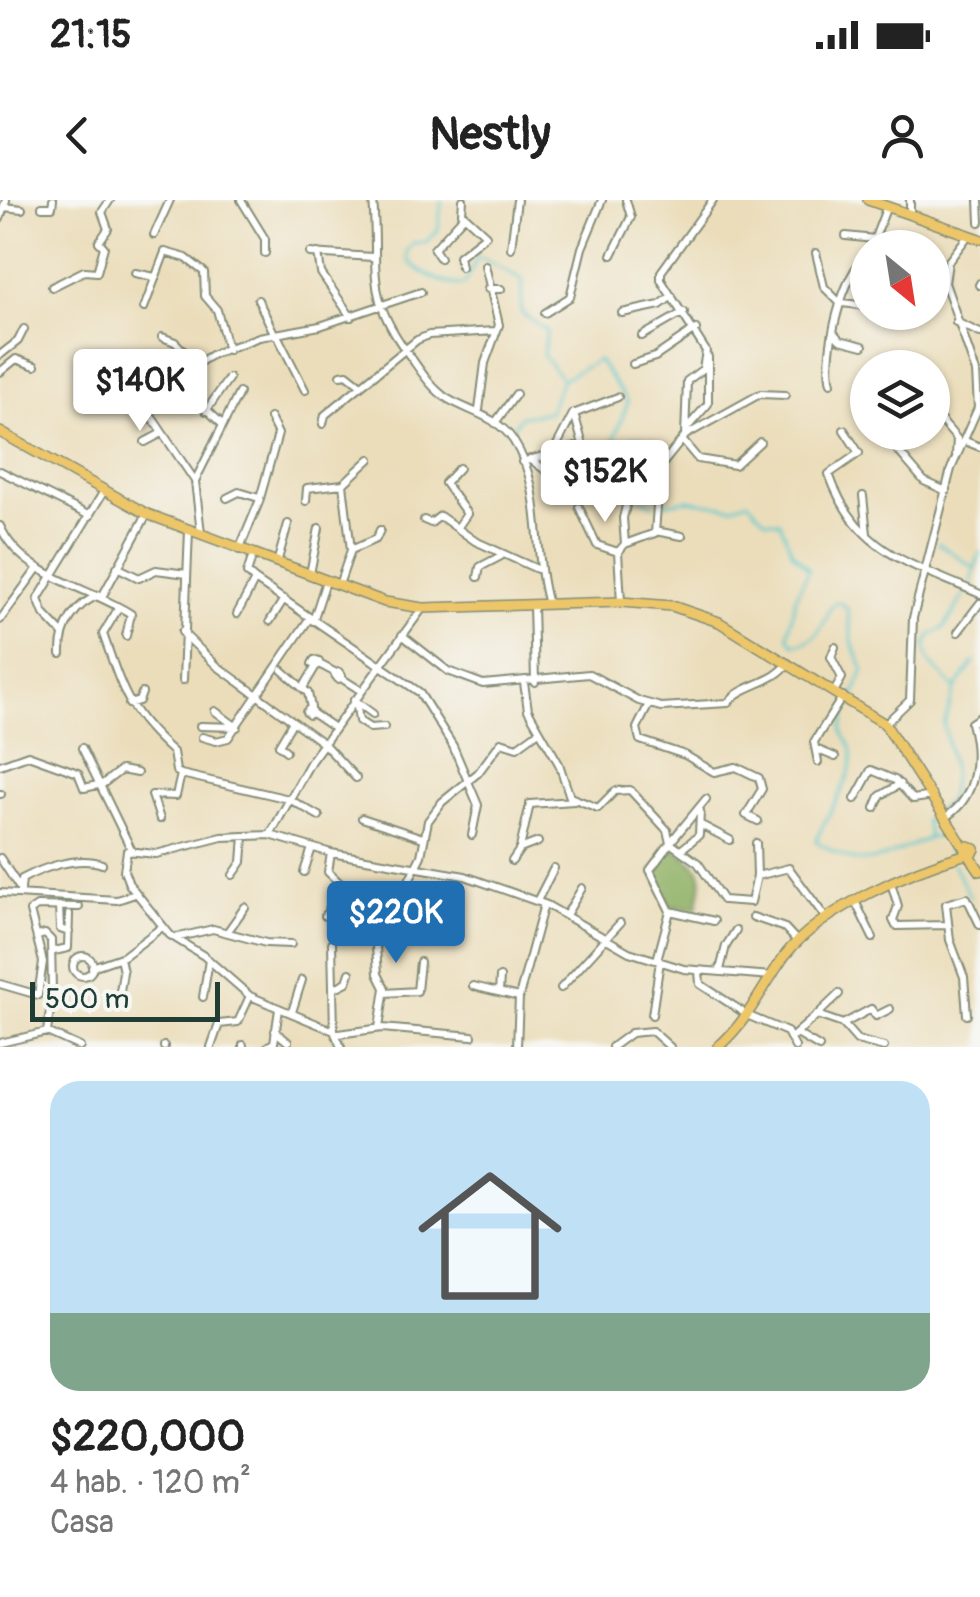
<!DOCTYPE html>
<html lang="es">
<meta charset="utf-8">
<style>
body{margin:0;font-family:Pangolin,sans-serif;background:#f6f6f6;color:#222;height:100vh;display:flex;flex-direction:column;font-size:38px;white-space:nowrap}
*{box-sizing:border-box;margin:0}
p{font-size:32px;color:#767676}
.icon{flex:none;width:55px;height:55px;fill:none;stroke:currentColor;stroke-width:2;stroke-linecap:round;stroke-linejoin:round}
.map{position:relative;height:847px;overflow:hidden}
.panel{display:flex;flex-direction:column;background:#fff;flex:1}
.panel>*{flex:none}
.needle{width:65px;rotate:150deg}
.buttons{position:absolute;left:850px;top:30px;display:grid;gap:20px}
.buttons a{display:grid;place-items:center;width:100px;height:100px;border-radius:50%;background:#fff;box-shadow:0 2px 8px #0004;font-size:50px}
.scale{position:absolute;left:30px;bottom:25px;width:190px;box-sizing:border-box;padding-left:10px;border:5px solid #1f3d34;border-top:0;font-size:28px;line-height:35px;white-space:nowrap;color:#1f3d34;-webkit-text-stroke:8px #f6f6f2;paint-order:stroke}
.price{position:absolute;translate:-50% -85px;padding:0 22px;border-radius:10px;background:#fff;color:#222;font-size:32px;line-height:65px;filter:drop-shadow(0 2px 5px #0008)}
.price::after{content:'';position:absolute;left:50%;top:60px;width:30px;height:22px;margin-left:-15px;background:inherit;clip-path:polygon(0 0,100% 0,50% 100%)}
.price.active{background:#1f6fb2;color:#fff}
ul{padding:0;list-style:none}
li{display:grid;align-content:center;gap:20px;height:530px;padding:0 50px}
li+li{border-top:2px solid #e0e0e0}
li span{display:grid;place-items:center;height:310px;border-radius:30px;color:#555}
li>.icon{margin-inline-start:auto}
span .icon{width:180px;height:180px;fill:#fffc;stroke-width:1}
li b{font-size:42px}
.status{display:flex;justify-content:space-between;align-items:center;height:70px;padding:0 50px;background:#fff;direction:ltr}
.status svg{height:28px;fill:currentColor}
header{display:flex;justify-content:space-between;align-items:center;height:130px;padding:0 50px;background:#fff;font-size:45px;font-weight:800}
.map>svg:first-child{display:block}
.forest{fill:#8fb064;stroke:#57764c;stroke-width:2.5}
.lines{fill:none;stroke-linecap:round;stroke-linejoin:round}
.stream{stroke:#59c7ce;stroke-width:2.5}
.minor-casing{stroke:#858d77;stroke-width:10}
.major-casing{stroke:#858d77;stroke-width:12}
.minor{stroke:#fff;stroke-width:6}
.major{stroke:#ecc669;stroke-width:9}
</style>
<div class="status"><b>21:15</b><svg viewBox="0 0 49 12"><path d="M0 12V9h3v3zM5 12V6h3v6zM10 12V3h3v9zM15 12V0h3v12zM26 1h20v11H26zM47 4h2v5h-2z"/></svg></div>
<header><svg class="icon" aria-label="back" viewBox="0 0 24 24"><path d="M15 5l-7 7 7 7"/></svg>Nestly<svg class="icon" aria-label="person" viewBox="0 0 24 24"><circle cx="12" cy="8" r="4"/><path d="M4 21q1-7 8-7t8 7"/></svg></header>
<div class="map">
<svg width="980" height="847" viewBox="0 0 980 847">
<rect width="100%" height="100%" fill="#f6f6f2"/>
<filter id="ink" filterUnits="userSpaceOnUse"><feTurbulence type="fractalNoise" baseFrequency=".01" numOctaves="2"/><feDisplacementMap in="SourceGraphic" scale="20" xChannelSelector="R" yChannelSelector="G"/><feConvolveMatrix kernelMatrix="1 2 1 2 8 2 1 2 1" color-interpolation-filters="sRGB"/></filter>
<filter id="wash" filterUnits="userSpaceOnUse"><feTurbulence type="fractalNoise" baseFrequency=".0048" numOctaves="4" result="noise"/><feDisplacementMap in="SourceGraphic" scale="40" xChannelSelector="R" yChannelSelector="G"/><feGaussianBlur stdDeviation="2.25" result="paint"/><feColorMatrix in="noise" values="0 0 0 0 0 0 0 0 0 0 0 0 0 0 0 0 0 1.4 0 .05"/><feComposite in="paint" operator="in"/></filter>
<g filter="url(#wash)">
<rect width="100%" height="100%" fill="#ebddba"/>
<path class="forest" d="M 673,647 C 705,671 705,671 697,708 L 670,707 L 653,670 Z"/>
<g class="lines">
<path class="stream" d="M 442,0 L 438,30 L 426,42 L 413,43 L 407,51 L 408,61 C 421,73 448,88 465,84 L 478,56 L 523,80 L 521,113 L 547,131 L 543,155 L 560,177
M 510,231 L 521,216 L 549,212 L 562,179 L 598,160 L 628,202 L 615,237 L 614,254 L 622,252 L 633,237 L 642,237 L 644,249 L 635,294 L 654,305
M 659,304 L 688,300 L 731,307 L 748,301 L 765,320 L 780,322 L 792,352 L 809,369 L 796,396 L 788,436 L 794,444 C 819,443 823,424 832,405 L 839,402 L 847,408 L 853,445 L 864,470 L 852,500
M 938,343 L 973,367
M 970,385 L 980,353
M 955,489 L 974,462
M 848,507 L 842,530 C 844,538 851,543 852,551 C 857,575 823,619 816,641 C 867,675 877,659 929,638
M 951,656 L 944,636 L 929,638 L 925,621 L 949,600 L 953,572 L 944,525 L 955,489 L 929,462 L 925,447 L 931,435 L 944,428 L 966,392
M 953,664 L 970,697"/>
</g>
</g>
<g filter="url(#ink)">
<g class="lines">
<g class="minor-casing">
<path id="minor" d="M 241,0 L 265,39 L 265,53
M 373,0 C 380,73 362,94 412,159 C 422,173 433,190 448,199 C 470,212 497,216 513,240 C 545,289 532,350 548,404
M 910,0 L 910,15
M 979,0 L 980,22
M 4,7 L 22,9
M 42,7 L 52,7 L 53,0
M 0,19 L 6,0
M 154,35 L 170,0
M 846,36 L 874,39
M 511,48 L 517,0
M 871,48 L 887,6
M 310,53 L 373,57
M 318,53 L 321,73 L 351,117
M 816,53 L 824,87 L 841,104
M 612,55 L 631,17 L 626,0
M 440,58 L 434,49 L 464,16
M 461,67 L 459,56 L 486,35 L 462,13 L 463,0
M 135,73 L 155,77
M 979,85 L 980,83
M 52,87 L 84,71 L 97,72 L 104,47 L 99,42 L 108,29 L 102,12 L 110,0
M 488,89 L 501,89
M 258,100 L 275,135
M 842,103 L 868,106
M 144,108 L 165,52 L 186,58 L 204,72 L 205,96 L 217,110 L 228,150
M 545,113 L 570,97 L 582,48 L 602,0
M 622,113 L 660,105 L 672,96
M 956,122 L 980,133
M 833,132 L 840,140 L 863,146
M 277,135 L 305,190
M 642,136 L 684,112
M 162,137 L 175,142 L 197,164
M 0,155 L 18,141 L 24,129
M 633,164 L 655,157 L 696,129
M 110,167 L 135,192 L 195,281
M 0,172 L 16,159 L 35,166
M 341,175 L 347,174 L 361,185
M 831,183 C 823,155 843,69 868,56
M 479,210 L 485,163 L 499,125 L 485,65
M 932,210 L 957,239 L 956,254
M 206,211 L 229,178
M 495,223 L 516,194
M 323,224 L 325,215 L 417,140 L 429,135 L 495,131
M 223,225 L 186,190 L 197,164 L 213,154 L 259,137 L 320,126 L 421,92
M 686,229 L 708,204 L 708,157
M 844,230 L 859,253 L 829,274 C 857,354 911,363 980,394
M 686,235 L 760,194 L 785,195
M 683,241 L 698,259 L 735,265 L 760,242
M 965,241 L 980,247
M 145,242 L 162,233
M 893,245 L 924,281 L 946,291
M 560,249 L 557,245 L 573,214 L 618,197
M 530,259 L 552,275 L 578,252 L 600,259
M 522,262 L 583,245 L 574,213
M 0,271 L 90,316
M 622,287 L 628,298 L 623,318 L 625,344
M 863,296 L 867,334
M 227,298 L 239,292 L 259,298
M 306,301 L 307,288 L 343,284 L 370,259
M 579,307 L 597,345 L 618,352
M 424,320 L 431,323 L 440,316 L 475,341 L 537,369
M 0,326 C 22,377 88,386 131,414 L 126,436
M 458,327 L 467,314 L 445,283 L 459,268
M 655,331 L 682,336
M 201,333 L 195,281 L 239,193
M 239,350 L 259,302 L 278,234 L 270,218
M 351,350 L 376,339 L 380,330
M 253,355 L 247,373 L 255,380 L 419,492 L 453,546 L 478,605 L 472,635
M 277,363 L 288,324
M 117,367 L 139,378 L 156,370 L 187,374
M 310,374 L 319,328
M 478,377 L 480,367 L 501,356
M 339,385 L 351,350 L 343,284
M 103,395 L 147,314
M 621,402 L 618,352 L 625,344 L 655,333 L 660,267 L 685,236 L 687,181 L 703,169 L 706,151 L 661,80 L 661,72 L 713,0
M 533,405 L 535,482
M 119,407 L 103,434 C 123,491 127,511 173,552 L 176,571 L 181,574 L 176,596 L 152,595 L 160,619
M 237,414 L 255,380
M 0,420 L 38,368
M 270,421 L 284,399
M 313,421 L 326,381
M 182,432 L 217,466 L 323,543 L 356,578
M 958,432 L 980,403
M 62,433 L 44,414 L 38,399 L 104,291
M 402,435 L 448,471 L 483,484 L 589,474 L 639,501 L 661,507 L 728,503 C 741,484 774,484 788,463
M 835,447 L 831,457 L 842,478 L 835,490
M 61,454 C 60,428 75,403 100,395
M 314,460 L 319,462 L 317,466 L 312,464 Z
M 319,464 L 336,473
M 282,470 L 308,493 L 311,508
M 339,472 L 342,476 L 338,479 L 335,475 Z
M 341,478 L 360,490
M 183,480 L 189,330
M 524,483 L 528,510 L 559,564 L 570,597 L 598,608 L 615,591 L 630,590 L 667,630 L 670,643 L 650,670 L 670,711 L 657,760
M 303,488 L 316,466
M 354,500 L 373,514
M 356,501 L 359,521 L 370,528 L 384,527
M 129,504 L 139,501 L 142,493
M 649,504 L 637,528 L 640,540 L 685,555 L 714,572 L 736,567 L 759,578 L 762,589 L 746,615 L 758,621
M 310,508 L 312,512 L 309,515 L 306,512 Z
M 215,511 L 234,525
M 312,513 L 334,528
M 885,524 L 910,500 L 913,418 L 951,269 L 978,208 L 976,172 L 945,83 L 948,62 L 968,36
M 200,526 L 237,527
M 202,537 L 216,541 L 228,538 L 309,419
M 82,548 L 131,649
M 816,549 L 835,557
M 286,551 L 279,545 L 292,523
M 817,556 L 818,562 L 814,542 L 843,496
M 0,565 L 28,555 L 78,573 L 84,588 L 98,585
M 181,574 L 289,599 L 319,616
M 100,586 L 121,570 L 137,573
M 0,594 L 1,594
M 706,599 L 670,643 L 698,663 L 723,700 L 751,702 L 757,676 L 756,643
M 855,599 L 871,570 L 895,580 L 913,599 L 933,596
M 875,608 L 880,596 L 900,584
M 947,616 C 978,596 980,555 971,523 L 980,517
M 362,618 L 423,638
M 701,625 L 730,640
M 270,635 L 311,561 L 422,409
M 520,648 L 530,604 L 574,601
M 682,649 L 699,635 L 700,611
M 0,658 L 21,690
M 512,661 L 520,649 L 538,642
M 304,672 L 312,648
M 233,675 L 242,662 L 244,636
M 757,676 L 789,668 L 825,717
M 892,686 L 898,706 L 893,720 L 896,726 L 947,725
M 21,689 L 22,679 C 42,668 78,655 102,664
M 0,693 L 117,700 L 135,694
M 396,700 L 413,706 L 408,715
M 537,701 L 554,668
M 855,701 L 873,738
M 59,706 L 60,729 L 69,732
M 670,711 L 714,721
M 566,715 L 582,688
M 325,716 L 343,686 L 328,672 L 331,653
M 753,717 L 785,728 L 797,741
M 371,727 L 399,731
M 228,731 L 245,707
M 37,736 L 45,734 L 51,740 L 52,791
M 175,738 L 213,729 L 266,743 L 291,744
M 332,743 L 334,831
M 54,751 L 68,748 L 69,714
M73 766a10 10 0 1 1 20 0a10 10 0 1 1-20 0Z
M 92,767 L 124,756 L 162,727
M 720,770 L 726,746 L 736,730
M 699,771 L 700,784 L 749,816 L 787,832 L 795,847
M 0,784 L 38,795 L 43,762 L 30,711 L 37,706 L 79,707
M 473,786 L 519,797
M 335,788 L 347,782 L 350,773
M 561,788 L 620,723
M 499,792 L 500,777
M 385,793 L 417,791 L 420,762
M 203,797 L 209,760
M 118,804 L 123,772 L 120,758
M 292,812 L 302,780
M 652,815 L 660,761
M 817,815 L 839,794
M 967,815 L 964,777 L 950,740 L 946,704 L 967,698 L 980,725
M 843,824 L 871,809 L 876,816 L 890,809
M 379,828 L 385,788 L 378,774 L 376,747 L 421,656 L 428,621 L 442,602 L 478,573 L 501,542 L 517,547 L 539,531
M 275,831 L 288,842
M 47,832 L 50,811
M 338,834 L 382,828 L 472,836
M 797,834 L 819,847
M 791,838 L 817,815 L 843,824 L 857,840 L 884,847
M 0,843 L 47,832 L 80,847
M 164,846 L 164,847
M 268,846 L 274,843 L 279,809
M 211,847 L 219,824 L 238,822 L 250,796
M 243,847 L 243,845
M 341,847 L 334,831 L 250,796 L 204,756 L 170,735 L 129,684 L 124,671 L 127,651 L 156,654 L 222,637 L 270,635 L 331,653 L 465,676 L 547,705 L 629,752 L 684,769 L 772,776
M 517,847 L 519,797 L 544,704
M 612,847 L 631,833 L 652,831 L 670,847"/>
</g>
<g class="major-casing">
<path id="major" d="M 868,0 L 980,39
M 0,232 L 147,314 L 385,402 L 423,408 L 621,402 L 672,406 L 719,422 L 885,524 L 965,649
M 968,646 L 975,649 L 972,655 L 965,652 Z
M 969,655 L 980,671
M 718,847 C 749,820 762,787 786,754 C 820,710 913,669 967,654"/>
</g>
<use href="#minor" class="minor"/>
<use href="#major" class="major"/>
</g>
</g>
</svg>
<div class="buttons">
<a><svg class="needle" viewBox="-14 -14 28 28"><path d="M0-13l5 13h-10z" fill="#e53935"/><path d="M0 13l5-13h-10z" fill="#767676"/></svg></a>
<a><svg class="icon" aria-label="layers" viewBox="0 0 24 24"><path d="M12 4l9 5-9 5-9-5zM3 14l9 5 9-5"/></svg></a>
</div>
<div class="scale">500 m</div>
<b class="price" style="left:140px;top:234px">$140K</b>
<b class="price" style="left:605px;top:325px">$152K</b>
<b class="price active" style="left:396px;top:766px">$220K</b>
</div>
<section class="panel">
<ul>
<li><span style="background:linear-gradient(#bfe0f5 75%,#7fa58c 0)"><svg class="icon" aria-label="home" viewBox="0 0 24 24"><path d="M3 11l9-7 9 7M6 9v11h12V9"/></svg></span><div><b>$220,000</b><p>4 hab. · 120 m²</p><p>Casa</p></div></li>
</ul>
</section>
